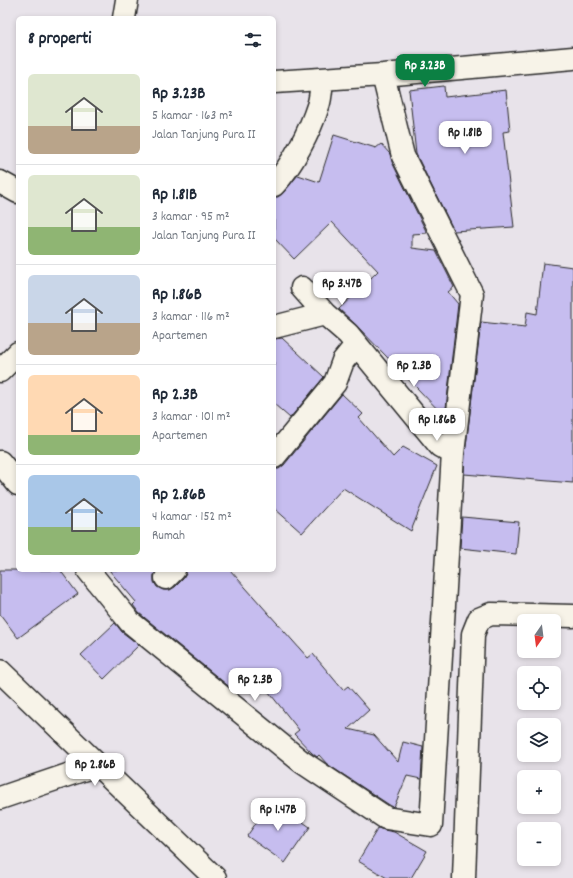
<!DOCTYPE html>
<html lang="id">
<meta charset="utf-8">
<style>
body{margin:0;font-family:Dekko,sans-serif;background:#f6f6f7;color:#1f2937;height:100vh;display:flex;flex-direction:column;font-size:15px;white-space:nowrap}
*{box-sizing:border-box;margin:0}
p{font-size:13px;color:#747a83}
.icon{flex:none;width:22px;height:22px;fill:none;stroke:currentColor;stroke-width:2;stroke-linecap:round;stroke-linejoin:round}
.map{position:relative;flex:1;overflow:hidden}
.panel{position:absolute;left:16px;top:16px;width:260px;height:556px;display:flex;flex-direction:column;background:#fff;border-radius:6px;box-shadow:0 2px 6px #0003}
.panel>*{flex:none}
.needle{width:26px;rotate:194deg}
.fabs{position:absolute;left:517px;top:614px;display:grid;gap:8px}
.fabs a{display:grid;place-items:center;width:44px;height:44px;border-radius:6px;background:#fff;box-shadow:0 2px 6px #0003;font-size:20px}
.price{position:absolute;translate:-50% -34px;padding:0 9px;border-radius:8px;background:#fff;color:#222;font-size:13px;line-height:26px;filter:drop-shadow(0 1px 2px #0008)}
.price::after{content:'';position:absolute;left:50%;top:24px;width:12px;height:9px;margin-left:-6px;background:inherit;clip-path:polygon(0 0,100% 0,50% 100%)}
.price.active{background:#0b8043;color:#fff}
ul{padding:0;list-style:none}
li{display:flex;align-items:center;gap:12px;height:100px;padding:0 12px}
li+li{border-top:1px solid #e0e1e3}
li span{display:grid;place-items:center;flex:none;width:112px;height:80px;border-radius:6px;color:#555}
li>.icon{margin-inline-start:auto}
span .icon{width:48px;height:48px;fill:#fffc;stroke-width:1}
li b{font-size:17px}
h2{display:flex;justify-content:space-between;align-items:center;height:48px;padding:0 12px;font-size:17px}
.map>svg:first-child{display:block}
.building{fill:#c6bdef;stroke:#2b2b2b}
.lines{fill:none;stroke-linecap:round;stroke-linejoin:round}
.minor-casing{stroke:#2b2b2b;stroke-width:25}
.minor{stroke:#f7f3e8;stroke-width:22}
</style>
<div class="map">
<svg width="573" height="878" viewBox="0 0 573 878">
<rect width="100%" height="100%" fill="#e8e3ea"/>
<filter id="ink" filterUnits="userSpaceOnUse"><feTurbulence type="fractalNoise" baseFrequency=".025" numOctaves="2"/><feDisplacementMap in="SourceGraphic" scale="8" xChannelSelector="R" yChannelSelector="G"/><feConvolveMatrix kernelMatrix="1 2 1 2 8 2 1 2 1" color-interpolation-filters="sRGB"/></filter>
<g filter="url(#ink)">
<path class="building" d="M 444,86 L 445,97 L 506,90 L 510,131 L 503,132 L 514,227 L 454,231 L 416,154 L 409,90 Z
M 334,135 L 376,148 L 381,144 L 390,154 L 392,162 L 427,233 L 412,234 L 412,248 L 436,251 L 454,287 L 448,292 L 458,304 L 445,417 L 356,325 L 339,309 L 378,271 L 332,222 L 294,259 L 274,238 L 274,197 L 278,197 L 283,193 L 298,175 L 319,182 Z
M 543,263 L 573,267 L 573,483 L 464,474 L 465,454 L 481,322 L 525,327 L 527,312 L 537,314 Z
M 282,338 L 324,377 L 290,418 L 274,404 L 274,339 Z
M 342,394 L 363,414 L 359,418 L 393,457 L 403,447 L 437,466 L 411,531 L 343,488 L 302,533 L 274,508 L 274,469 L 279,469 L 284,465 Z
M 462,517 L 519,522 L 516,554 L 460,548 Z
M 0,570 L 60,570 L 78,594 L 18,638 L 0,614 Z
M 109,570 L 157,570 L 154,575 L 154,582 L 157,587 L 163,590 L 170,590 L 175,587 L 183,579 L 186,574 L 186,570 L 230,570 L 308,658 L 313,654 L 343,690 L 348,686 L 369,710 L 348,729 L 374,735 L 398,762 L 403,742 L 423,747 L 421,779 L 407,776 L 394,807 L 391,806 L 327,764 L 319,755 L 317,757 L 312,753 L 294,734 L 299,730 L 260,681 L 248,686 L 245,680 L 232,689 L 139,613 L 133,605 L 136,602 Z
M 115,623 L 122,632 L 139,645 L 104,679 L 81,655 Z
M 272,800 L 310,827 L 285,863 L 247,836 Z
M 378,828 L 384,830 L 394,832 L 427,851 L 411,878 L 387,878 L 358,861 Z"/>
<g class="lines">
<g class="minor-casing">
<path id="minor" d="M 124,18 L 127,0
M 274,82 L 383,75 L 573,58
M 0,182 L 18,192
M 274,185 C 292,166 310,131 318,106 C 321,98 321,88 322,79
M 302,288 L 325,314 L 348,334 L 440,446 L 453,453
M 274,327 L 325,314
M 0,371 L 18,353
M 274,457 L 335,383 L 343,361 L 356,345
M 0,462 L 18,484
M 88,570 L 130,622 L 302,762 L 386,818 L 431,825 L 453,453 L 472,294 L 403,156 L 383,75
M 166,578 L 174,570
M 0,671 L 215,878
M 0,798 L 97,765
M 464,878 L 473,634 L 479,619 L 491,614 L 573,616"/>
</g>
<use href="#minor" class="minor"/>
</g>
</g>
</svg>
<div class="fabs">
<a><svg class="needle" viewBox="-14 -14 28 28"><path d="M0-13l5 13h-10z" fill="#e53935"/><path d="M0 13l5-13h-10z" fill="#747a83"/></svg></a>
<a><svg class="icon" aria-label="locate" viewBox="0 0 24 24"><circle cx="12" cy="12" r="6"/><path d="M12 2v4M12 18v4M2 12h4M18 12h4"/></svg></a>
<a><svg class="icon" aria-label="layers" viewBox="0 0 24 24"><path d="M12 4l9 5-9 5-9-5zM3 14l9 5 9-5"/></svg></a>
<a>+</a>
<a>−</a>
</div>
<b class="price active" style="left:425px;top:88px">Rp 3.23B</b>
<b class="price" style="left:465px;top:155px">Rp 1.81B</b>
<b class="price" style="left:342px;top:306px">Rp 3.47B</b>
<b class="price" style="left:414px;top:388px">Rp 2.3B</b>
<b class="price" style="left:437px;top:442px">Rp 1.86B</b>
<b class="price" style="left:255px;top:702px">Rp 2.3B</b>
<b class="price" style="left:95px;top:787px">Rp 2.86B</b>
<b class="price" style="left:278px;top:832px">Rp 1.47B</b>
<section class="panel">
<h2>8 properti<svg class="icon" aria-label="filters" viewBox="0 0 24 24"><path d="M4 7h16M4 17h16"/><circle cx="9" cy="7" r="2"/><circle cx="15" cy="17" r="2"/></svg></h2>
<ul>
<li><span style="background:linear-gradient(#dfe7d0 65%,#b9a48a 0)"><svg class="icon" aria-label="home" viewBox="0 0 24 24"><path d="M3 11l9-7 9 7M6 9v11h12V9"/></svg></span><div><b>Rp 3.23B</b><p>5 kamar · 163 m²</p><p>Jalan Tanjung Pura II</p></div></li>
<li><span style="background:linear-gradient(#dfe7d0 65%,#8fb573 0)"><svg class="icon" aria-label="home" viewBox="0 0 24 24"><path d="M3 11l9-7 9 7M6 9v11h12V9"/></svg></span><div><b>Rp 1.81B</b><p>3 kamar · 95 m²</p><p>Jalan Tanjung Pura II</p></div></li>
<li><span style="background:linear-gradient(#c9d6e8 60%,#b9a48a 0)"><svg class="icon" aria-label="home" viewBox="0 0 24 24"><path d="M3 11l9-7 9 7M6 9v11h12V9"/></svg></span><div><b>Rp 1.86B</b><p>3 kamar · 116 m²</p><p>Apartemen</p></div></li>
<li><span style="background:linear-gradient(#ffd9b3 75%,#8fb573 0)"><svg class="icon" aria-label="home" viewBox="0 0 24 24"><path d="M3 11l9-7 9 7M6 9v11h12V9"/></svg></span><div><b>Rp 2.3B</b><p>3 kamar · 101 m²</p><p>Apartemen</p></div></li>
<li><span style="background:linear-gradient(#a9c7e8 65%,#8fb573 0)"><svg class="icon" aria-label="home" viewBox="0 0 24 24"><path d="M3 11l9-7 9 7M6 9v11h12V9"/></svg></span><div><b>Rp 2.86B</b><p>4 kamar · 152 m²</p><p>Rumah</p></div></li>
</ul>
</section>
</div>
